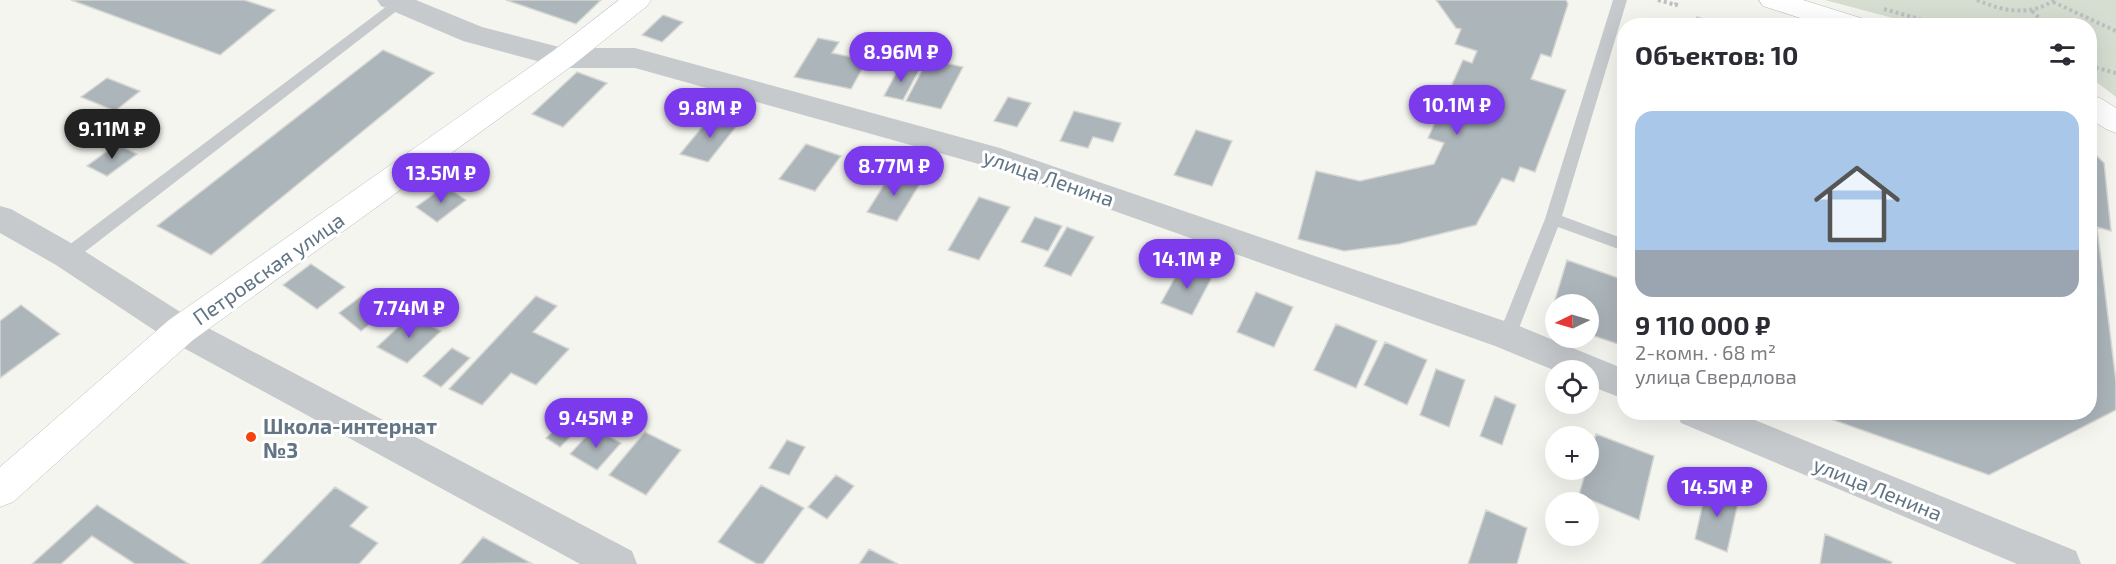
<!DOCTYPE html>
<html lang="ru">
<meta charset="utf-8">
<style>
body{margin:0;font-family:"Exo 2",sans-serif;background:#f2f2f3;color:#2b2b33;height:100vh;display:flex;flex-direction:column;font-size:22px;white-space:nowrap}
*{box-sizing:border-box;margin:0}
p{font-size:20px;color:#7c7c81}
.icon{flex:none;width:33px;height:33px;fill:none;stroke:currentColor;stroke-width:2;stroke-linecap:round;stroke-linejoin:round}
.map{position:relative;flex:1;overflow:hidden}
.sheet{position:absolute;left:1617px;top:18px;width:480px;height:402px;display:flex;flex-direction:column;background:#fff;border-radius:24px;box-shadow:0 6px 24px #0002}
.sheet>*{flex:none}
.needle{width:39px;rotate:265deg}
.fabs{position:absolute;left:1545px;top:294px;display:grid;gap:12px}
.fabs a{display:grid;place-items:center;width:54px;height:54px;border-radius:50%;background:#fff;box-shadow:0 6px 24px #0002;font-size:30px}
.price{position:absolute;translate:-50% -51px;padding:0 14px;border-radius:21px;background:#7c3aed;color:#fff;font-size:20px;line-height:39px;filter:drop-shadow(0 2px 3px #0008)}
.price::after{content:'';position:absolute;left:50%;top:36px;width:18px;height:14px;margin-left:-9px;background:inherit;clip-path:polygon(0 0,100% 0,50% 100%)}
.price.on{background:#222;color:#fff}
ul{padding:0;list-style:none}
li{display:grid;align-content:center;gap:12px;height:318px;padding:0 18px}
li+li{border-top:2px solid #e1e1e2}
li span{display:grid;place-items:center;height:186px;border-radius:18px;color:#555}
li>.icon{margin-inline-start:auto}
span .icon{width:108px;height:108px;fill:#fffc;stroke-width:1}
li b{font-size:26px}
h2{display:flex;justify-content:space-between;align-items:center;height:72px;padding:0 18px;font-size:26px}
.map>svg:first-child{display:block}
.green{fill:#d6ddd1}
.building{fill:#acb5ba;stroke:#d6d6d3;stroke-width:1.5}
.lines{fill:none;stroke-linecap:round;stroke-linejoin:round}
.secondary-casing{stroke:#b6bcc0;stroke-width:1}
.path{stroke:#bdc0c2;stroke-width:4;stroke-dasharray:3 3;stroke-linecap:butt}
.lane{fill:#c7cacd;fill-rule:evenodd}
.street{fill:#c7cacd;fill-rule:evenodd}
.secondary{fill:#fff;fill-rule:evenodd}
.poi-dot{fill:#f54411;stroke:#fff;stroke-width:2}
.labels{text-anchor:middle;dominant-baseline:central;stroke-width:6;stroke-linejoin:round;paint-order:stroke}
.street-label{font-size:21px;fill:#617585;stroke:#fff}
.poi-label{font-size:21px;font-weight:bold;fill:#617585;stroke:#fff;text-anchor:start}
</style>
<div class="map">
<svg width="2116" height="564" viewBox="0 0 2116 564">
<rect width="100%" height="100%" fill="#f5f5f0"/>
<path class="green" d="M 1825,0 L 2116,0 L 2116,97 L 2090,77 L 2090,26 L 1919,25 Z"/>
<path class="building" d="M 71,0 L 244,0 L 275,10 L 220,55 Z
M 506,0 L 601,0 L 576,24 Z
M 1436,0 L 1566,0 L 1568,4 L 1551,57 L 1541,54 L 1531,79 L 1566,90 L 1535,172 L 1520,167 L 1514,182 L 1502,178 L 1476,225 L 1399,244 L 1344,251 L 1298,239 L 1316,171 L 1360,181 L 1434,164 L 1444,143 L 1428,138 L 1463,60 L 1472,63 L 1477,51 L 1455,44 L 1461,29 L 1456,28 Z
M 663,15 L 683,22 L 662,42 L 642,35 Z
M 1697,17 L 1725,26 L 1694,26 Z
M 818,38 L 839,42 L 832,53 L 867,60 L 851,89 L 794,77 Z
M 383,50 L 434,73 L 211,255 L 157,226 Z
M 928,59 L 963,67 L 941,109 L 906,101 Z
M 900,66 L 919,70 L 903,100 L 884,96 Z
M 577,72 L 607,83 L 563,127 L 532,114 Z
M 107,78 L 140,91 L 115,111 L 81,97 Z
M 1008,97 L 1031,103 L 1017,127 L 994,121 Z
M 1074,111 L 1121,123 L 1113,142 L 1093,137 L 1088,148 L 1060,141 Z
M 712,115 L 739,123 L 708,162 L 680,154 Z
M 1196,130 L 1232,141 L 1212,186 L 1174,175 Z
M 117,144 L 137,154 L 107,176 L 87,166 Z
M 806,144 L 841,156 L 815,191 L 779,179 Z
M 2090,149 L 2104,163 L 2111,231 L 2097,227 L 2116,382 L 2116,410 L 1989,475 L 1811,412 L 2090,412 Z
M 892,172 L 921,182 L 897,221 L 867,212 Z
M 445,186 L 466,200 L 437,222 L 416,207 Z
M 979,197 L 1010,207 L 979,260 L 948,250 Z
M 1035,217 L 1062,226 L 1048,251 L 1021,242 Z
M 1067,227 L 1094,237 L 1071,276 L 1044,266 Z
M 1567,260 L 1624,280 L 1624,346 L 1588,334 L 1588,304 L 1556,304 L 1556,322 L 1549,320 Z
M 311,264 L 345,287 L 317,309 L 283,285 Z
M 1182,265 L 1212,277 L 1192,315 L 1161,303 Z
M 1256,292 L 1293,307 L 1274,347 L 1237,332 Z
M 363,295 L 385,312 L 361,331 L 339,313 Z
M 536,296 L 557,306 L 533,332 L 569,349 L 536,385 L 511,373 L 482,405 L 449,389 Z
M 21,305 L 60,334 L 0,378 L 0,321 Z
M 411,315 L 441,331 L 407,363 L 377,347 Z
M 1336,324 L 1377,341 L 1356,388 L 1314,370 Z
M 1385,342 L 1427,360 L 1407,405 L 1364,385 Z
M 452,348 L 470,358 L 441,387 L 423,376 Z
M 1436,369 L 1465,380 L 1449,427 L 1420,415 Z
M 1495,396 L 1516,405 L 1502,445 L 1480,436 Z
M 572,412 L 586,421 L 560,447 L 546,438 Z
M 594,428 L 621,443 L 597,470 L 570,454 Z
M 645,432 L 681,450 L 646,495 L 609,475 Z
M 1596,434 L 1654,456 L 1639,520 L 1579,495 L 1586,470 L 1588,470 L 1588,460 Z
M 787,440 L 805,447 L 789,475 L 769,468 Z
M 836,475 L 854,486 L 827,519 L 808,507 Z
M 761,485 L 804,508 L 763,564 L 757,564 L 718,542 Z
M 1707,485 L 1739,498 L 1727,552 L 1695,539 Z
M 335,487 L 368,507 L 350,526 L 378,543 L 359,564 L 260,564 Z
M 97,505 L 189,564 L 135,564 L 92,536 L 61,564 L 32,564 Z
M 1486,510 L 1527,528 L 1517,564 L 1468,564 Z
M 1825,534 L 1892,562 L 1891,564 L 1820,564 Z
M 483,537 L 531,563 L 460,564 Z
M 869,549 L 898,564 L 859,564 Z"/>
<g class="lines">
<g class="secondary-casing">
<path id="secondary" d="M 619,0 L 651,0 L 647,6 L 573,65 L 193,340 L 13,502 L 0,507 L 0,467 L 169,320 L 553,51 Z
M 1759,0 L 1803,0 L 1867,20 L 1870,26 L 1825,26 L 1763,6 Z
M 2090,95 L 2100,98 L 2116,108 L 2116,133 L 2106,129 L 2090,119 Z"/>
</g>
<path class="path" d="M 1658,0 L 1676,5 L 1677,0
M 1977,0 C 2002,11 2030,17 2054,0
M 2053,2 L 2116,31
M 1884,9 L 1944,26
M 2032,11 L 2047,26
M 2090,66 L 2116,73
M 2090,67 L 2098,75"/>
<path class="lane" d="M 395,0 L 405,0 L 407,3 L 73,261 L 67,262 L 61,261 L 59,256 L 61,251 Z
M 1613,0 L 1627,0 L 1562,216 L 1624,239 L 1624,251 L 1558,227 L 1516,336 L 1513,341 L 1507,343 L 1501,341 L 1498,336 L 1545,219 Z"/>
<path class="street" d="M 377,0 L 416,0 L 482,27 L 563,48 L 635,48 L 1000,148 L 1519,326 L 1624,369 L 1624,399 L 1588,385 L 1588,370 L 1556,371 L 1495,346 L 993,168 L 635,68 L 563,68 L 463,41 L 381,6 Z
M 0,206 L 11,209 L 78,247 L 193,320 L 632,551 L 637,564 L 580,564 L 169,340 L 56,265 L 0,233 Z
M 1676,412 L 1735,412 L 2076,551 L 2081,564 L 2017,564 L 1681,423 Z"/>
<use href="#secondary" class="secondary"/>
</g>
<circle class="poi-dot" cx="251" cy="437" r="6"/>
<g class="labels">
<g class="street-label">
<text transform="translate(1049 177) rotate(19)">улица Ленина</text>
<text transform="translate(268 268) rotate(-35)">Петровская улица</text>
<text transform="translate(1878 488) rotate(22)">улица Ленина</text>
</g>
<g class="poi-label">
<text x="263" y="425">Школа-интернат<tspan x="263" dy="24">№3</tspan></text>
</g>
</g>
</svg>
<div class="fabs">
<a><svg class="needle" viewBox="-14 -14 28 28"><path d="M0-13l5 13h-10z" fill="#e53935"/><path d="M0 13l5-13h-10z" fill="#7c7c81"/></svg></a>
<a><svg class="icon" aria-label="locate" viewBox="0 0 24 24"><circle cx="12" cy="12" r="6"/><path d="M12 2v4M12 18v4M2 12h4M18 12h4"/></svg></a>
<a>+</a>
<a>−</a>
</div>
<b class="price" style="left:901px;top:83px">8.96M ₽</b>
<b class="price" style="left:1457px;top:136px">10.1M ₽</b>
<b class="price" style="left:710px;top:139px">9.8M ₽</b>
<b class="price on" style="left:112px;top:160px">9.11M ₽</b>
<b class="price" style="left:894px;top:197px">8.77M ₽</b>
<b class="price" style="left:441px;top:204px">13.5M ₽</b>
<b class="price" style="left:1187px;top:290px">14.1M ₽</b>
<b class="price" style="left:409px;top:339px">7.74M ₽</b>
<b class="price" style="left:596px;top:449px">9.45M ₽</b>
<b class="price" style="left:1717px;top:518px">14.5M ₽</b>
<section class="sheet">
<h2>Объектов: 10<svg class="icon" aria-label="filters" viewBox="0 0 24 24"><path d="M4 7h16M4 17h16"/><circle cx="9" cy="7" r="2"/><circle cx="15" cy="17" r="2"/></svg></h2>
<ul>
<li><span style="background:linear-gradient(#a9c7e8 75%,#9aa5b1 0)"><svg class="icon" aria-label="home" viewBox="0 0 24 24"><path d="M3 11l9-7 9 7M6 9v11h12V9"/></svg></span><div><b>9 110 000 ₽</b><p>2-комн. · 68 m²</p><p>улица Свердлова</p></div></li>
</ul>
</section>
</div>
